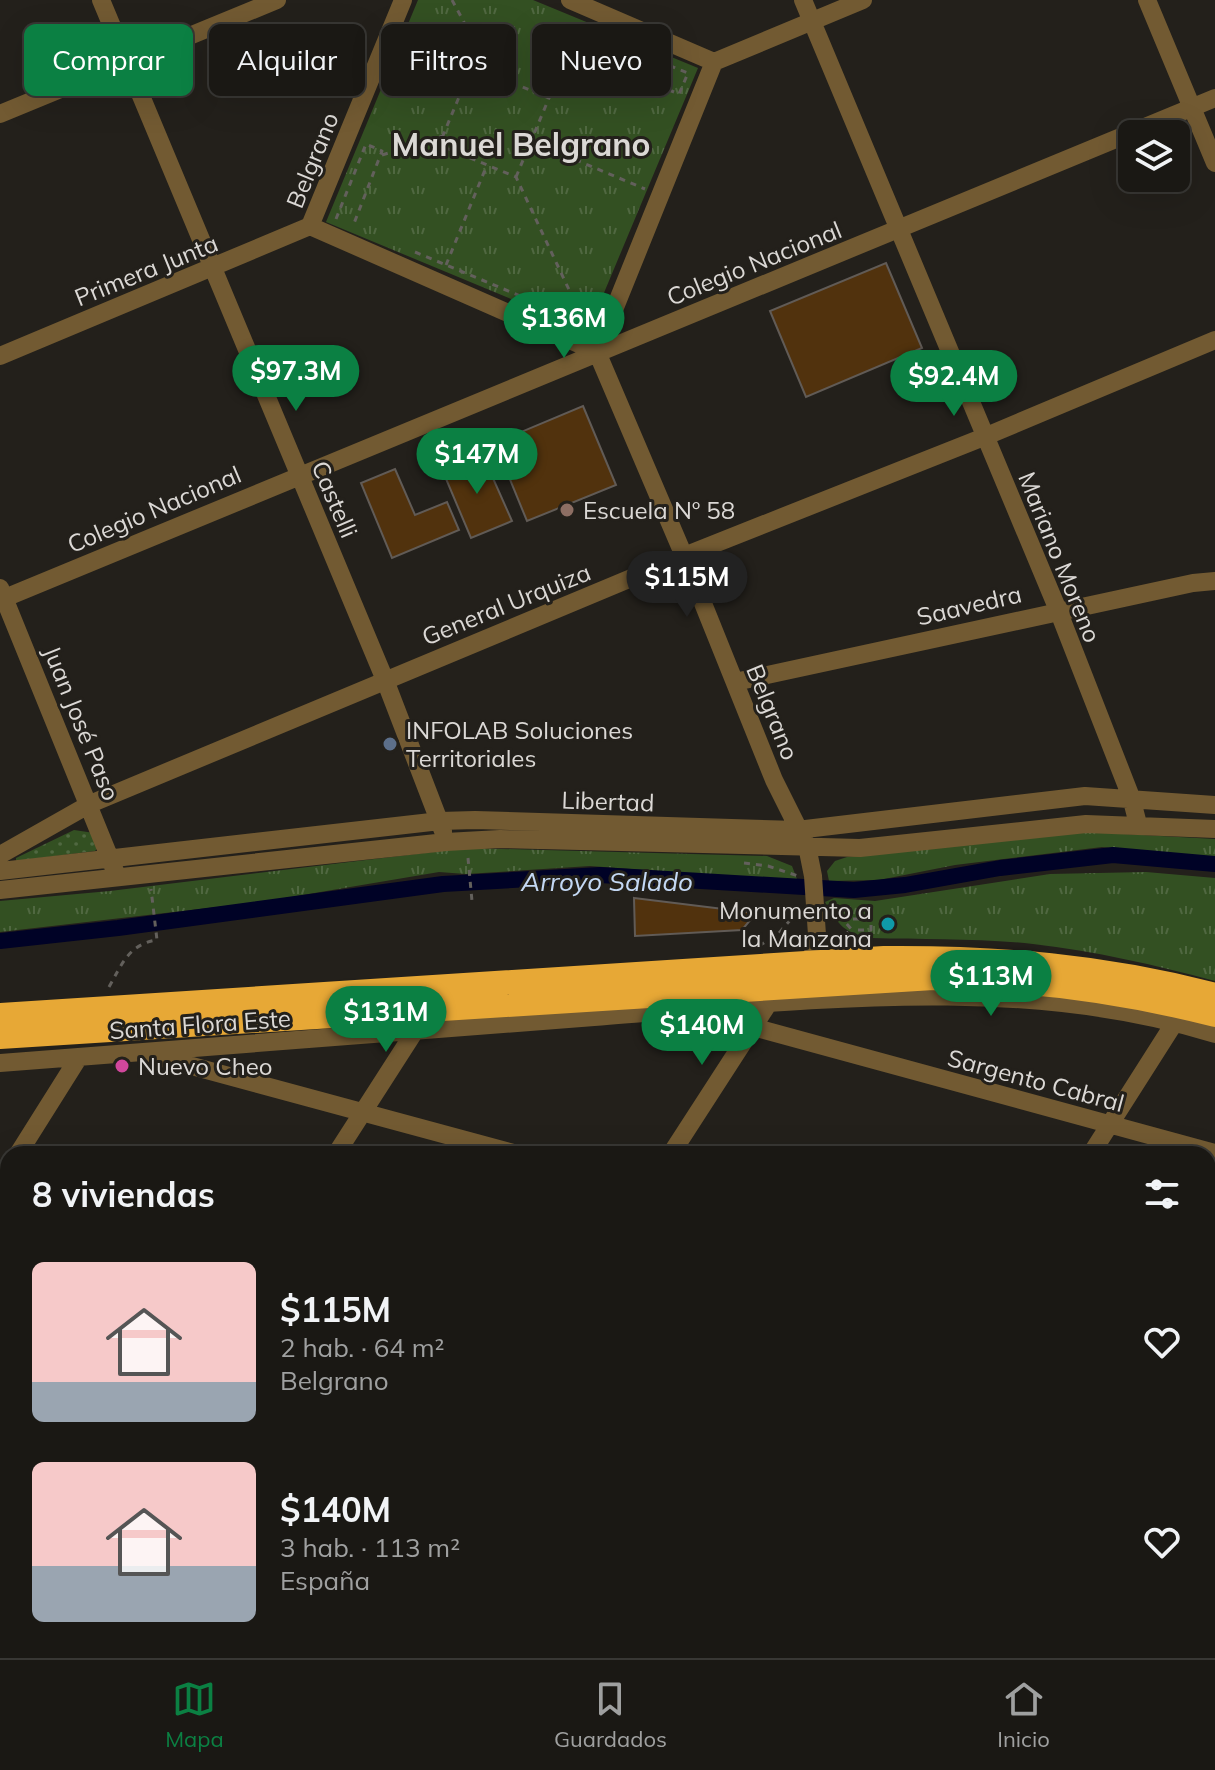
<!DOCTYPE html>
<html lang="es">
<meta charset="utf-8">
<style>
body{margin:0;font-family:Mulish,sans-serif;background:#272522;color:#f1f3f6;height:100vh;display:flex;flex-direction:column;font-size:30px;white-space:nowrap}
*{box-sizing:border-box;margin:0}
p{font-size:26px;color:#9fa0a0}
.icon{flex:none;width:44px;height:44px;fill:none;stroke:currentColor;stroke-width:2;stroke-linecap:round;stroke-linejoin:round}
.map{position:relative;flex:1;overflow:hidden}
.details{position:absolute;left:0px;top:1146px;width:1216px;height:512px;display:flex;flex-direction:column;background:#1a1814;border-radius:24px 24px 0 0;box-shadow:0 8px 32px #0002,0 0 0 2px #383734}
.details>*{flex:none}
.top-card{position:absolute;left:24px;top:24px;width:800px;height:72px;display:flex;gap:16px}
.fabs{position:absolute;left:1118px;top:120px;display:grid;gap:16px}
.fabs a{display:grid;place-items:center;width:72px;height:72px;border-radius:12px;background:#1a1814;box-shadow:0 8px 32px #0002,0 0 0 2px #383734;font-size:40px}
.price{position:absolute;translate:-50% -68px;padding:0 18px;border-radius:28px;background:#0b8043;color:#fff;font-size:26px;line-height:52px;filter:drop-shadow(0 2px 4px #0008)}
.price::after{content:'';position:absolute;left:50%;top:48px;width:24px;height:18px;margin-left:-12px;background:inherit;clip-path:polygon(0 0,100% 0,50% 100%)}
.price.on{background:#222;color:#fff}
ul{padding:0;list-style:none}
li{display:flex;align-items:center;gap:24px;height:200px;padding:0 32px}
li span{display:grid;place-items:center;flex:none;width:224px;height:160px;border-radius:12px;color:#555}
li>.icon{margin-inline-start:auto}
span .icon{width:96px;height:96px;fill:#fffc;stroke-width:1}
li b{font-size:34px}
h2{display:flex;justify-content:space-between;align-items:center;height:96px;padding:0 32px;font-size:34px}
.chip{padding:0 28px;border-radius:12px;background:#1a1814;box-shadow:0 8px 32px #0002,0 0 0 2px #383734;font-size:28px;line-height:72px}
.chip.on{background:#0b8043;color:#fff}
.tab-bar{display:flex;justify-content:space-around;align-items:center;height:112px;border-top:2px solid #383734;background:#1a1814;font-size:22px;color:#9fa0a0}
.tab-bar a{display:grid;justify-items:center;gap:4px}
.tab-bar .on{color:#0b8043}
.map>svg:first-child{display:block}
.grass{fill:url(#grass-dots)}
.park{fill:url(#park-tufts)}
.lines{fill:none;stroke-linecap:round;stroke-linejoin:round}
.canal{stroke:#000226;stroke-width:16}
.building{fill:#51320d;stroke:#615b56;stroke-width:2}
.path{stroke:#63605c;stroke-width:3;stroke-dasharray:6 6;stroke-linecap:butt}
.minor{stroke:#725a32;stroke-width:18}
.major{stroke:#c69237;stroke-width:20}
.highway{stroke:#e7a836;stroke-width:24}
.education-dot{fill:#8d6e63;stroke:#23201b;stroke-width:3}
.service-dot{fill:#5c6f8a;stroke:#23201b;stroke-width:3}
.culture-dot{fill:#0f9aa8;stroke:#23201b;stroke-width:3}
.hotel-dot{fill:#d1479c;stroke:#23201b;stroke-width:3}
.labels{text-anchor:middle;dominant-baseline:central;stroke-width:6;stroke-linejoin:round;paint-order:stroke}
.street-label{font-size:24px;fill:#dbd8d5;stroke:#23201b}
.poi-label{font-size:24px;fill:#dbd8d5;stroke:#23201b;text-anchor:start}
.water-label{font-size:26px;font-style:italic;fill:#c4d8f4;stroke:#23201b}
.district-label{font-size:32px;font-weight:bold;fill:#dbd8d5;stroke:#23201b}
</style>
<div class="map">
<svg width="1215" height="1658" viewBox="0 0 1215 1658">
<defs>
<pattern id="grass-dots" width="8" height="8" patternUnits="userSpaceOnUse" patternTransform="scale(2)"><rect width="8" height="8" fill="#335022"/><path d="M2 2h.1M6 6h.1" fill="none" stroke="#506841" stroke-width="1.8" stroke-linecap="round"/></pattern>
<pattern id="park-tufts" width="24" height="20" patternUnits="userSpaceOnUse" patternTransform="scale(2)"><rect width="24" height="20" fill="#335022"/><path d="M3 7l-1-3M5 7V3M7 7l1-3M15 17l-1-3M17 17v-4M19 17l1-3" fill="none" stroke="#506841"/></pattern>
</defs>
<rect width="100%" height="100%" fill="#23201b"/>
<path class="grass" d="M 74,830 L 94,833 L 100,845 L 95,851 L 16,861 L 16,858 Z"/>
<path class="park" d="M 418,0 L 533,0 L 698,68 L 588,331 L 326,222 Z
M 1087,832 L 1215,839 L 1215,857 L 1102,847 L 955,865 L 879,880 L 829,881 L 827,871 L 835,861 L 847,857 Z
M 466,848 L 767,856 L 792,866 L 800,887 L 755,878 L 590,866 L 466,874 L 439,872 L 261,902 L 0,932 L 0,901 L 110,891 Z
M 1146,872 L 1215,878 L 1215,981 C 1155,965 1095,951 1033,944 C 979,938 925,940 872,938 C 844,933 839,926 825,902 L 834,898 L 875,901 L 1050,874 Z
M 0,1530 L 8,1535 L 8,1615 L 0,1610 Z
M 62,1650 L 191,1650 L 204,1658 L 75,1658 Z"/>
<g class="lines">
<path class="canal" d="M 0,941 L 118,928 L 443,884 L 600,875 L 854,890 L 905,885 L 1000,868 L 1113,855 L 1215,864"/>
</g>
<path class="building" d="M 886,263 L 922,348 L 806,397 L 770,311 Z
M 583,406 L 616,485 L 527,521 L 495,443 Z
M 479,453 L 481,459 L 484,458 L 512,521 L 471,538 L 444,474 L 449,472 L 447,466 Z
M 395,469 L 415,515 L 447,502 L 459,530 L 392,558 L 361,483 Z
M 634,898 L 756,913 L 742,930 L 635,936 Z"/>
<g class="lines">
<path class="path" d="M 452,0 L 472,37
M 614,43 L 688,73 L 679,94 L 605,64 Z
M 395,64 L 461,92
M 450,88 L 475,29 L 509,43 L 495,76
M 549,98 L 562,72 L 609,56
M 531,141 L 645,189
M 382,155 L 443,136
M 516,177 L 549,98 L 472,66 L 439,145 L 516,177 L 587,328
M 336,219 L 366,144 L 382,151 L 353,226
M 415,252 L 585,323
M 446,265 L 487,165
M 468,858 L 472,901
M 744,863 L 768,866 L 798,876
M 831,906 L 852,930 L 847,933
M 841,919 L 871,919 L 871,930 L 852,930
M 759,946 L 779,933 L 798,911
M 109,987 C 122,964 129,944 157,940 L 151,889"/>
<path class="minor" d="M 101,0 L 385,680 L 443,831
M 403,0 L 310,226 L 597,352 L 714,62 L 570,0
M 803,0 L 1058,610 L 1131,797 L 1138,824
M 1147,0 L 1215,163
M 714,62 L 863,0
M 0,114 L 277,0
M 597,352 L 684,556 L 774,780 L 807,846 L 813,876 L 817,935 L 811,962 L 805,971
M 0,356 L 310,226
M 0,588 L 115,871
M 0,600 L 1215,98
M 735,682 L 1193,583 L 1215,581
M 0,855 L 90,804 L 684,556 L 984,437 L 1215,340
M 0,871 L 440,821 L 475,820 L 797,830 L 1085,796 L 1215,805
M 0,890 L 446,842 L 500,839 L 860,848 L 1086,824 L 1215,829
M 753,1027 L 1215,1153
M 155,1056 L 517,1154
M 0,1063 C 198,1048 396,1033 594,1017 C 797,1002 1017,972 1215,1034
M 18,1154 L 79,1057
M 336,1154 L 415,1031
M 671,1154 L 768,1004 L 774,999
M 1091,1154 L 1175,1022
M 0,1182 L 8,1170
M 0,1252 L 8,1254
M 1208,1333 L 1215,1335
M 1208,1567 L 1215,1569
M 739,1650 L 751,1658
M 345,1658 L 350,1650
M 768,1658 L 773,1650
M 1210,1658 L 1215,1650"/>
<path class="major" d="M 0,1490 L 8,1495
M 250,1650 L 263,1658"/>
<path class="highway" d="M 0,1015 L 884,958 C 997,957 1105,966 1215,995
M 0,1037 L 933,978 C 1029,979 1122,991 1215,1015"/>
</g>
<circle class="education-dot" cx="567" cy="510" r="8"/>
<circle class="service-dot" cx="390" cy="744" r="8"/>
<circle class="culture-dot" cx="888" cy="924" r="8"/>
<circle class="hotel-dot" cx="122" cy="1066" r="8"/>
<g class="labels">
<g class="street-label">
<text transform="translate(312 160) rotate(-68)">Belgrano</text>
<text transform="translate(754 263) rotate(-22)">Colegio Nacional</text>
<text transform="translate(146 270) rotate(-22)">Primera Junta</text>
<text transform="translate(335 499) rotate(67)">Castelli</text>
<text transform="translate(154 509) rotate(-23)">Colegio Nacional</text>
<text transform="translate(1060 557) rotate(68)">Mariano Moreno</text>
<text transform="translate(506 604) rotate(-22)">General Urquiza</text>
<text transform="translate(969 605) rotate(-13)">Saavedra</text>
<text transform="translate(773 712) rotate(68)">Belgrano</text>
<text transform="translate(82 723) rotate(68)">Juan José Paso</text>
<text transform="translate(608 801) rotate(2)">Libertad</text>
<text transform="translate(200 1024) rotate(-4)">Santa Flora Este</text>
<text transform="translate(1036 1080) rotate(15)">Sargento Cabral</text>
</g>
<g class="poi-label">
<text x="583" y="510">Escuela Nº 58</text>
<text x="406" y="730">INFOLAB Soluciones<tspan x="406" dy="28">Territoriales</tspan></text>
<text x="872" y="910" text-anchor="end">Monumento a<tspan x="872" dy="28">la Manzana</tspan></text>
<text x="138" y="1066">Nuevo Cheo</text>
</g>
<g class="water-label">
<text x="607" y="881">Arroyo Salado</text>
</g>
<g class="district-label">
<text x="521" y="144">Manuel Belgrano</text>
</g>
</g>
</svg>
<div class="fabs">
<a><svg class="icon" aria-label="layers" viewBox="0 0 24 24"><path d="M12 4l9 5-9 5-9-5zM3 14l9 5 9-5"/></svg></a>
</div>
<b class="price" style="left:564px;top:360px">$136M</b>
<b class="price" style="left:296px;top:413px">$97.3M</b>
<b class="price" style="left:954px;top:418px">$92.4M</b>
<b class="price" style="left:477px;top:496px">$147M</b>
<b class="price on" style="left:687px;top:619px">$115M</b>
<b class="price" style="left:991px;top:1018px">$113M</b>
<b class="price" style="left:386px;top:1054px">$131M</b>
<b class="price" style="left:702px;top:1067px">$140M</b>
<div class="top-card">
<a class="chip on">Comprar</a>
<a class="chip">Alquilar</a>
<a class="chip">Filtros</a>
<a class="chip">Nuevo</a>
</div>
<section class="details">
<h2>8 viviendas<svg class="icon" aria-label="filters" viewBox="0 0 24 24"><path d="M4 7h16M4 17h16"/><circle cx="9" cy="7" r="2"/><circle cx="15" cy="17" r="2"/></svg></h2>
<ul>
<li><span style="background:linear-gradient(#f6c9c9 75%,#9aa5b1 0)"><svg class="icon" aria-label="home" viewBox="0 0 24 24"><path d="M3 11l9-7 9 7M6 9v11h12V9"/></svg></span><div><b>$115M</b><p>2 hab. · 64 m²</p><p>Belgrano</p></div><svg class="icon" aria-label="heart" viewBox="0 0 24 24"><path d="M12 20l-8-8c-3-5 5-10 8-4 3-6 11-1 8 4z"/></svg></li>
<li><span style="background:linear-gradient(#f6c9c9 65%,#9aa5b1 0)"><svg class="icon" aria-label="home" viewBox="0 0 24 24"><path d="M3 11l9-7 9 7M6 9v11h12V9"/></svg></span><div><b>$140M</b><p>3 hab. · 113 m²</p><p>España</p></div><svg class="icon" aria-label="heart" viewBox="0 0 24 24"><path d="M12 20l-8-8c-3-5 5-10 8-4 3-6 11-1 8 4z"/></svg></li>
</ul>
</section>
</div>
<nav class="tab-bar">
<a class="on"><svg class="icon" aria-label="map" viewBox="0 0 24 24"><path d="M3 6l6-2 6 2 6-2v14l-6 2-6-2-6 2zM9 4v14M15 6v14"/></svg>Mapa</a>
<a><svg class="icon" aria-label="saved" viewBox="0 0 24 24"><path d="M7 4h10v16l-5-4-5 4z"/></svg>Guardados</a>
<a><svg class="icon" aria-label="home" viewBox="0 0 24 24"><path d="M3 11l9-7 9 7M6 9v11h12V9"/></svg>Inicio</a>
</nav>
